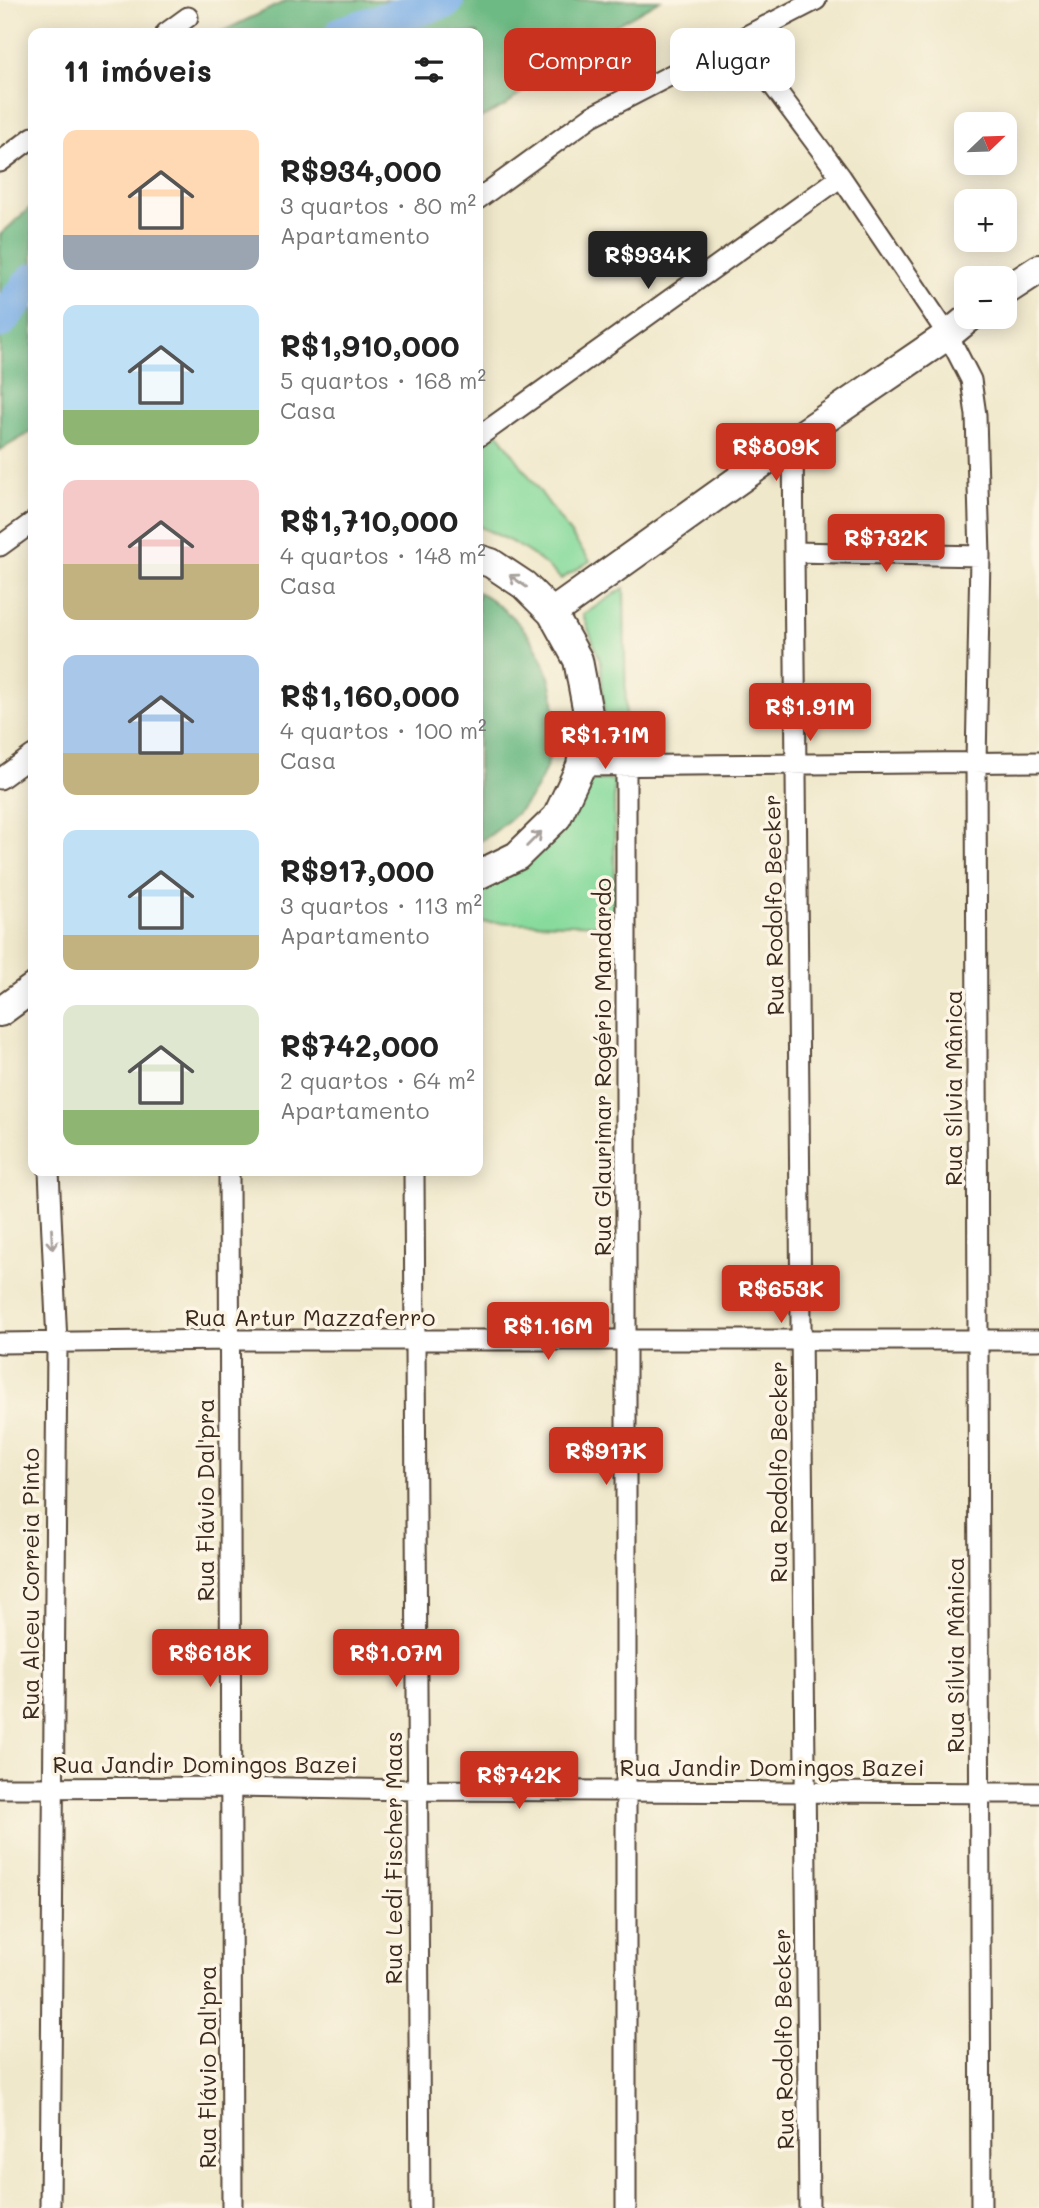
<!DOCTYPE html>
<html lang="pt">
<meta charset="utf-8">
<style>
body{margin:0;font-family:Mali,sans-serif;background:#f2f2f2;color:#222;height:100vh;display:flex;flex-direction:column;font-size:26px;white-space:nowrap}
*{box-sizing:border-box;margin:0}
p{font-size:23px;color:#767676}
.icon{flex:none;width:38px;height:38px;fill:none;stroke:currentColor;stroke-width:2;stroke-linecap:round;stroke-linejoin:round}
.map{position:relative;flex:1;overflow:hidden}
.drawer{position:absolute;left:28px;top:28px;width:455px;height:1148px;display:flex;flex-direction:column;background:#fff;border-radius:14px;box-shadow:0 4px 18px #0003}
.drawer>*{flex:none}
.guide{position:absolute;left:504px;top:28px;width:429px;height:63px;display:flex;gap:14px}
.needle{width:46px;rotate:67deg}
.controls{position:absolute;left:954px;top:112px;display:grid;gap:14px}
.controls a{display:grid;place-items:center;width:63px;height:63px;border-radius:14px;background:#fff;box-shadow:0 4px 18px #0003;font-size:35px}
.price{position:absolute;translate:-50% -60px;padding:0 16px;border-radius:7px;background:#c8321e;color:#fff;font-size:23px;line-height:46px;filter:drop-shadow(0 2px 4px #0008)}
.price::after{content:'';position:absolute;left:50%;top:42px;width:21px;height:16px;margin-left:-10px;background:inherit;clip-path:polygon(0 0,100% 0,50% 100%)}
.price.on{background:#222;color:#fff}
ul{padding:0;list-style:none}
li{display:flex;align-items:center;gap:21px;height:175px;padding:0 35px}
li span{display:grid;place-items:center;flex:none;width:196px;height:140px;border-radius:14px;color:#555}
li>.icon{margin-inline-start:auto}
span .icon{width:84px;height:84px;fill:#fffc;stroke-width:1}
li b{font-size:30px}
h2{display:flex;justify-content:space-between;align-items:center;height:84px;padding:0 35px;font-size:30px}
.tag{padding:0 24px;border-radius:14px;background:#fff;box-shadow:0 4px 18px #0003;font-size:24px;line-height:63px}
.tag.on{background:#c8321e;color:#fff}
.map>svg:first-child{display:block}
.green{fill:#87da9c;stroke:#61825d;stroke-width:2}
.forest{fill:#6dba84;stroke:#547251;stroke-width:2}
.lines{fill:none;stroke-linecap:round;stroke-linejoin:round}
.river{stroke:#79aee7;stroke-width:35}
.street-casing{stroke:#564638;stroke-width:23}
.secondary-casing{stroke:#564638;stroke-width:32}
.street{stroke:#fff;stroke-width:19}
.secondary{stroke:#fff;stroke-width:28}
.oneway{stroke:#a79f9a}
.labels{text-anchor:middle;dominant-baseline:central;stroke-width:7;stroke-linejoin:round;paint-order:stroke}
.street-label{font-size:23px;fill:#3b2a1e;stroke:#fcf5e5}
</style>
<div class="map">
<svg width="1039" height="2208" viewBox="0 0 1039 2208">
<rect width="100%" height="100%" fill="#fcf5e5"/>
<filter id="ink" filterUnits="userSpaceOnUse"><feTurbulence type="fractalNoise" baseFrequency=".0143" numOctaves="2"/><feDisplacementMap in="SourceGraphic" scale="14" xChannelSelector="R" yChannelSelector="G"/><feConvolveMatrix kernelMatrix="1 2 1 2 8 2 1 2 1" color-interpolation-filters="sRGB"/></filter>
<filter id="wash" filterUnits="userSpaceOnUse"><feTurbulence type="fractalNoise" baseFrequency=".00686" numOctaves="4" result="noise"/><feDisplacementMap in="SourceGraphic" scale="28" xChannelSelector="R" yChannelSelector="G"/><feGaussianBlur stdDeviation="1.57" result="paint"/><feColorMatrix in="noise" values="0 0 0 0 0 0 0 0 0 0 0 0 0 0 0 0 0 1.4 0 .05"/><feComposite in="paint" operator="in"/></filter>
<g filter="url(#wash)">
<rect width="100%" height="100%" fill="#f0e8cb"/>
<path class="green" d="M 498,433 L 590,561 L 561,579 C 535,553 512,541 478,526 L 478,447 Z
M 624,588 L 626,725 L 605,726 L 601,663 L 583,615 Z
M 590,780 L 614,780 L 615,925 L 478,922 L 478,890 L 513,872 L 575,810 Z"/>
<path class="forest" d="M 288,0 L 660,0 L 581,45 L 505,106 L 478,119 L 478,33 L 219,33 Z
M 33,205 L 33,431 L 0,450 L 0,235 Z
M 478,592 C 488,596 496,603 504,610 C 571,663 573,772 504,824 C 496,831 488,838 478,842 Z"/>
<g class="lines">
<path class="river" d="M 343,33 L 447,0
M 0,321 L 33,280"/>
</g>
</g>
<g filter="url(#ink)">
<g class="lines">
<g class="street-casing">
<path id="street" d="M 166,33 L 188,17
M 739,40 L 841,177 L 948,335 L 971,380 L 976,415 L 980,556 L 976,762 L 981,2208
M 0,162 L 33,137
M 478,199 L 592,116 L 816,0
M 478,437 L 841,177
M 793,441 L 809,2208
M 0,546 L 33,522
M 794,552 L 980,556
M 581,766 L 1039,762
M 0,779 L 33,755
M 49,1171 L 57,1343 L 50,2208
M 229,1171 L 232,2208
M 414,1171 L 420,2208
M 0,1343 L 229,1340 L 1039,1340
M 0,1788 L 231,1787 L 417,1790 L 1039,1793
M 626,2208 L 626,766"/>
</g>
<g class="secondary-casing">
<path id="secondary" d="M 1004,292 L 1039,269
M 478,559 L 491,563 L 524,585 L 552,613 L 578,660 L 588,713 L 581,766 L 557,817 L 517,856 L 478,875
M 552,613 L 793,441 L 948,335 L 970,317
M 0,1012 L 33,988"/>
</g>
<use href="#street" class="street"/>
<use href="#secondary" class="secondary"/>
</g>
<defs><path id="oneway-shaft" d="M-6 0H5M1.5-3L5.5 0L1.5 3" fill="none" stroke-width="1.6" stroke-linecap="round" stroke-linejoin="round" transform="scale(1.75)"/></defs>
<g class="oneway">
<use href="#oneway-shaft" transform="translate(518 581) rotate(-145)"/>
<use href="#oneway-shaft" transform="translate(534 839) rotate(-45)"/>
<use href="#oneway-shaft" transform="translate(52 1239) rotate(87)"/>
</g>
</g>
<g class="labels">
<g class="street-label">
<text transform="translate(773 905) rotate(-91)">Rua Rodolfo Becker</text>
<text transform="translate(602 1067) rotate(-90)">Rua Glaurimar Rogério Mandardo</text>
<text transform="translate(953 1088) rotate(-90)">Rua Sílvia Mânica</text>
<text x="310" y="1317">Rua Artur Mazzaferro</text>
<text transform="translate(778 1472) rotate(-90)">Rua Rodolfo Becker</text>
<text transform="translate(205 1500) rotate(-90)">Rua Flávio Dal'pra</text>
<text transform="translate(30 1584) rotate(-90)">Rua Alceu Correia Pinto</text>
<text transform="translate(955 1655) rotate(-90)">Rua Sílvia Mânica</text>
<text x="205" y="1764">Rua Jandir Domingos Bazei</text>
<text x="772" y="1767">Rua Jandir Domingos Bazei</text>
<text transform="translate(393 1858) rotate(-90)">Rua Ledi Fischer Maas</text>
<text transform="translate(783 2039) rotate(-91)">Rua Rodolfo Becker</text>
<text transform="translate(207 2067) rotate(-90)">Rua Flávio Dal'pra</text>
</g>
</g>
</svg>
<div class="controls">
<a><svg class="needle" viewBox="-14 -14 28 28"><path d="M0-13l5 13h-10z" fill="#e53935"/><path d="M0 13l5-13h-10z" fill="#767676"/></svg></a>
<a>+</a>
<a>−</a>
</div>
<b class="price on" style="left:648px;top:291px">R$934K</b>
<b class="price" style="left:776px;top:483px">R$809K</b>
<b class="price" style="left:886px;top:574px">R$732K</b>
<b class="price" style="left:810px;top:743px">R$1.91M</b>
<b class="price" style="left:605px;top:771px">R$1.71M</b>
<b class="price" style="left:781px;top:1325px">R$653K</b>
<b class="price" style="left:548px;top:1362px">R$1.16M</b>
<b class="price" style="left:606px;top:1487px">R$917K</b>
<b class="price" style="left:210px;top:1689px">R$618K</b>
<b class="price" style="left:396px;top:1689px">R$1.07M</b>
<b class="price" style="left:519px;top:1811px">R$742K</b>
<div class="guide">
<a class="tag on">Comprar</a>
<a class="tag">Alugar</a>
</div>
<section class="drawer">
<h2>11 imóveis<svg class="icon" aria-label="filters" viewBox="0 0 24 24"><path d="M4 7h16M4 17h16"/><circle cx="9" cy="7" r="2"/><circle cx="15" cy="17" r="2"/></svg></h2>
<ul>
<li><span style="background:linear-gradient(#ffd9b3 75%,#9aa5b1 0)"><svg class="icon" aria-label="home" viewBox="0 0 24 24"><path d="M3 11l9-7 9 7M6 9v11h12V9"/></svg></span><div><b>R$934,000</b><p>3 quartos · 80 m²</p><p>Apartamento</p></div></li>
<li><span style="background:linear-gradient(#bfe0f5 75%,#8fb573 0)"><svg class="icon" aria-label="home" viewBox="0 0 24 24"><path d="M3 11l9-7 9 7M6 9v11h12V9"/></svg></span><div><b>R$1,910,000</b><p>5 quartos · 168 m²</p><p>Casa</p></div></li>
<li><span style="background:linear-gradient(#f6c9c9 60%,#c2b280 0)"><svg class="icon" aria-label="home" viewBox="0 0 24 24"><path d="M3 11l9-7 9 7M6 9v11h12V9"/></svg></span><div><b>R$1,710,000</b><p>4 quartos · 148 m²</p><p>Casa</p></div></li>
<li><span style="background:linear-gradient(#a9c7e8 70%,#c2b280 0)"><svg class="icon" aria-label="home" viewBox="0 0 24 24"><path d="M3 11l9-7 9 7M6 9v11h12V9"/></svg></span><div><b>R$1,160,000</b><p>4 quartos · 100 m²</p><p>Casa</p></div></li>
<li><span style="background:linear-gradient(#bfe0f5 75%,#c2b280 0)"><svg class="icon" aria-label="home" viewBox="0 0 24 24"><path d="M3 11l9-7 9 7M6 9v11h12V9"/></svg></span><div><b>R$917,000</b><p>3 quartos · 113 m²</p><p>Apartamento</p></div></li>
<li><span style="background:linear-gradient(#dfe7d0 75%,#8fb573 0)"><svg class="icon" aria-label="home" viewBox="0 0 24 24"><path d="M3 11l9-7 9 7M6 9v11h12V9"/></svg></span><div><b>R$742,000</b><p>2 quartos · 64 m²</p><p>Apartamento</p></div></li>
</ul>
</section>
</div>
